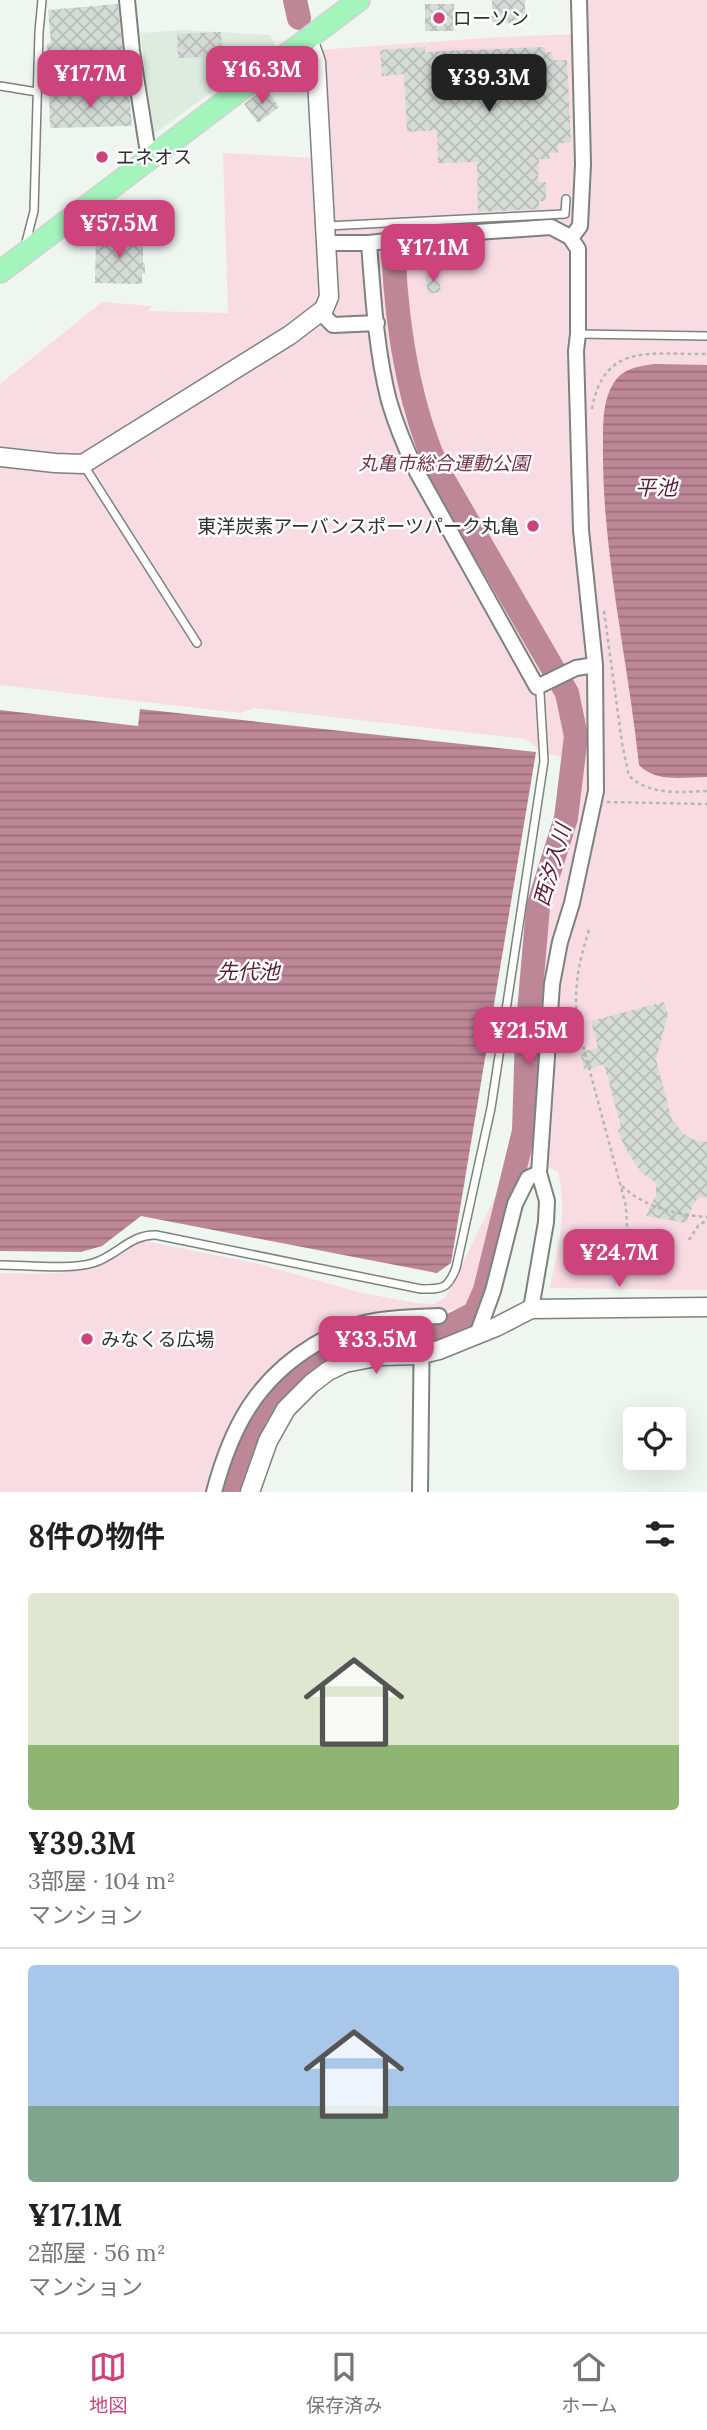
<!DOCTYPE html>
<html lang="ja">
<meta charset="utf-8">
<style>
body{margin:0;font-family:Lora,"Noto Sans JP",serif;background:#f6f6f6;color:#222;height:100vh;display:flex;flex-direction:column;font-size:26px;white-space:nowrap}
*{box-sizing:border-box;margin:0}
p{font-size:23px;color:#767676}
.icon{flex:none;width:38px;height:38px;fill:none;stroke:currentColor;stroke-width:2;stroke-linecap:round;stroke-linejoin:round}
.map{position:relative;height:1492px;overflow:hidden}
.panel{display:flex;flex-direction:column;background:#fff;flex:1}
.panel>*{flex:none}
.fabs{position:absolute;left:623px;top:1407px;display:grid;gap:14px}
.fabs a{display:grid;place-items:center;width:63px;height:63px;border-radius:7px;background:#fff;box-shadow:0 7px 28px #0002;font-size:35px}
.price{position:absolute;translate:-50% -60px;padding:0 16px;border-radius:14px;background:#cd437b;color:#fff;font-size:23px;line-height:46px;filter:drop-shadow(0 2px 4px #0008)}
.price::after{content:'';position:absolute;left:50%;top:42px;width:21px;height:16px;margin-left:-10px;background:inherit;clip-path:polygon(0 0,100% 0,50% 100%)}
.price.on{background:#222;color:#fff}
ul{padding:0;list-style:none}
li{display:grid;align-content:center;gap:14px;height:371px;padding:0 28px}
li+li{border-top:2px solid #e0e0e0}
li span{display:grid;place-items:center;height:217px;border-radius:7px;color:#555}
li>.icon{margin-inline-start:auto}
span .icon{width:126px;height:126px;fill:#fffc;stroke-width:1}
li b{font-size:30px}
h2{display:flex;justify-content:space-between;align-items:center;height:84px;padding:0 28px;font-size:30px}
.menu{display:flex;justify-content:space-around;align-items:center;height:98px;border-top:2px solid #e0e0e0;background:#fff;font-size:19px;color:#767676}
.menu a{display:grid;justify-items:center;gap:4px}
.menu .on{color:#cd437b}
.map>svg:first-child{display:block}
.built{fill:#deece0}
.green{fill:#f9dbe3}
.water{fill:url(#water-rules)}
.lines{fill:none;stroke-linecap:round;stroke-linejoin:round}
.river{stroke:#bd8797;stroke-width:24}
.building{fill:url(#building-cross-hatch)}
.service-casing{stroke:#7c837d;stroke-width:10}
.minor-casing{stroke:#7c837d;stroke-width:18}
.tertiary-casing{stroke:#7c837d;stroke-width:21}
.primary-casing{stroke:#d1d2d1;stroke-width:24}
.path{stroke:#b1b8b2;stroke-width:2.5;stroke-dasharray:3.5 3.5;stroke-linecap:butt}
.service{stroke:#fff;stroke-width:7}
.minor{stroke:#fff;stroke-width:14}
.tertiary{stroke:#fff;stroke-width:18}
.primary{stroke:#a3f5bc;stroke-width:21}
.poi-dot{fill:#cd437b;stroke:#fff;stroke-width:2.5}
.labels{text-anchor:middle;dominant-baseline:central;stroke-width:5;stroke-linejoin:round;paint-order:stroke}
.poi-label{font-size:19px;fill:#2f3230;stroke:#fff;text-anchor:start}
.park-label{font-size:19px;font-style:italic;fill:#76334b;stroke:#fff}
.water-label{font-size:21px;font-style:italic;fill:#5d1c36;stroke:#fff}
</style>
<div class="map">
<svg width="707" height="1492" viewBox="0 0 707 1492">
<defs>
<pattern id="water-rules" width="6" height="5" patternUnits="userSpaceOnUse" patternTransform="scale(1.75)"><rect width="6" height="5" fill="#bd8797"/><path d="M0 2.5h6" fill="none" stroke="#9a6f7c"/></pattern>
<pattern id="building-cross-hatch" width="8" height="8" patternUnits="userSpaceOnUse" patternTransform="scale(1.75)"><rect width="8" height="8" fill="#d5dcd6"/><path d="M0 0l8 8M0 8l8-8" fill="none" stroke="#b7bdb8"/></pattern>
</defs>
<rect width="100%" height="100%" fill="#eef6ef"/>
<path class="built" d="M 184,30 L 270,35 L 275,46 L 154,134 L 140,33 Z"/>
<path class="green" d="M 585,0 L 707,0 L 707,1290 L 550,1288 C 558,1245 568,1215 558,1171 L 546,1167 L 521,1198 L 496,1299 L 430,1315 L 343,1327 L 291,1355 L 258,1382 L 244,1399 L 216,1463 L 208,1492 L 0,1492 L 0,1273 C 58,1275 90,1276 140,1240 L 259,1264 L 362,1293 L 416,1303 L 433,1304 L 445,1298 L 524,1139 L 546,907 L 555,876 L 569,758 L 544,753 L 526,739 L 254,708 L 240,713 L 0,685 L 0,384 L 102,302 L 153,306 L 147,311 L 228,313 L 223,153 L 331,159 L 323,66 L 318,50 L 499,37 L 583,34 Z"/>
<path class="water" d="M 654,364 L 707,365 L 707,777 C 684,777 656,783 639,765 C 628,659 602,554 603,447 C 603,427 602,402 613,384 C 623,368 636,367 654,364 Z
M 140,709 L 536,752 L 451,1263 L 437,1273 L 141,1216 L 102,1246 L 81,1252 L 0,1251 L 0,710 L 138,726 Z"/>
<g class="lines">
<path class="river" d="M 295,0 L 299,18
M 229,1492 C 248,1424 273,1374 342,1346 C 351,1342 362,1336 372,1334 C 391,1331 412,1336 431,1332 C 447,1330 461,1320 475,1313 L 485,1290 L 524,1131 L 527,1036 L 538,907 L 566,818 L 576,736 L 567,693 L 439,472 C 407,402 396,322 393,245"/>
</g>
<path class="building" d="M 492,0 L 525,0 L 525,24 L 492,22 Z
M 118,4 L 123,59 L 48,66 L 47,44 L 51,43 L 48,10 Z
M 425,4 L 454,4 L 454,31 L 425,31 Z
M 221,32 L 222,56 L 178,58 L 177,34 Z
M 425,47 L 425,52 L 545,47 L 545,52 L 552,52 L 553,60 L 567,60 L 571,142 L 558,144 L 558,153 L 549,153 L 550,159 L 539,159 L 538,182 L 546,182 L 546,201 L 539,201 L 539,209 L 478,212 L 477,162 L 438,163 L 437,130 L 407,132 L 404,74 L 382,76 L 380,50 Z
M 265,88 L 279,107 L 258,123 L 244,104 Z
M 129,92 L 132,126 L 50,128 L 49,95 Z
M 96,236 L 143,236 L 143,263 L 145,264 L 145,274 L 142,273 L 142,284 L 95,283 Z
M 438,273 L 441,292 L 428,294 L 425,275 Z
M 664,1002 L 668,1014 L 656,1060 L 672,1120 L 684,1134 L 691,1139 L 707,1142 L 707,1197 L 698,1198 L 693,1205 L 686,1223 L 646,1216 L 656,1194 L 656,1183 L 641,1172 L 625,1148 L 618,1131 L 621,1127 L 604,1064 L 584,1070 L 580,1052 L 598,1048 L 591,1021 Z"/>
<g class="lines">
<g class="service-casing">
<path id="service" d="M 0,86 L 37,92
M 327,226 L 565,214 L 566,199
M 25,246 L 34,211 L 39,32 L 42,0
M 578,334 L 707,336
M 83,464 L 197,643
M 0,1265 C 26,1265 69,1270 93,1263 C 117,1256 130,1234 156,1235 L 421,1289 C 443,1289 448,1289 456,1268 L 491,1108 L 544,761 L 540,693 L 537,687"/>
</g>
<g class="minor-casing">
<path id="minor" d="M 127,0 L 132,51 L 149,159
M 571,238 L 580,226 L 583,164 L 579,0
M 327,243 L 369,243 L 447,234 L 551,227 L 570,237 L 578,249 L 578,334 L 576,351 L 581,530 L 595,665 L 596,791 L 572,903 L 560,942 L 552,984 L 539,1173 L 547,1201 L 546,1222 L 531,1309
M 369,243 C 373,295 376,350 389,401 C 396,425 406,449 417,472 L 537,687 L 576,668 L 595,665
M 320,312 L 333,325 L 377,323
M 477,1335 L 493,1291 L 515,1204 L 528,1178 L 539,1173
M 214,1492 C 231,1428 256,1380 314,1345 C 331,1335 350,1326 369,1322 C 391,1317 416,1317 439,1316
M 420,1492 L 422,1317"/>
</g>
<g class="tertiary-casing">
<path id="tertiary" d="M 0,457 L 55,463 L 83,464 L 290,335 L 324,309 L 329,297 L 316,62 L 308,39
M 250,1492 L 268,1441 L 286,1409 L 311,1384 L 328,1371 L 345,1363 L 381,1356 L 418,1355 L 439,1350 L 496,1327 L 531,1309 L 707,1307"/>
</g>
<g class="primary-casing">
<path id="primary" d="M 0,272 L 359,0"/>
</g>
<path class="path" d="M 592,409 C 604,341 652,355 707,354
M 604,611 L 622,743 L 629,776 C 652,796 678,792 707,791
M 607,802 L 707,804
M 589,930 C 578,964 574,987 577,1023 L 626,1206 L 627,1229
M 622,1186 C 644,1207 677,1215 707,1217
M 689,1240 L 698,1226 L 707,1220"/>
<use href="#service" class="service"/>
<use href="#minor" class="minor"/>
<use href="#tertiary" class="tertiary"/>
<use href="#primary" class="primary"/>
</g>
<g class="poi-dot">
<circle cx="439" cy="18" r="7"/>
<circle cx="102" cy="157" r="7"/>
<circle cx="533" cy="526" r="7"/>
<circle cx="87" cy="1339" r="7"/>
</g>
<g class="labels">
<g class="poi-label">
<text x="453" y="18">ローソン</text>
<text x="116" y="157">エネオス</text>
<text x="519" y="526" text-anchor="end">東洋炭素アーバンスポーツパーク丸亀</text>
<text x="101" y="1339">みなくる広場</text>
</g>
<g class="park-label">
<text x="444" y="463">丸亀市総合運動公園</text>
</g>
<g class="water-label">
<text x="656" y="487">平池</text>
<text transform="translate(552 865) rotate(-74)">西汐入川</text>
<text x="248" y="971">先代池</text>
</g>
</g>
</svg>
<div class="fabs">
<a><svg class="icon" aria-label="locate" viewBox="0 0 24 24"><circle cx="12" cy="12" r="6"/><path d="M12 2v4M12 18v4M2 12h4M18 12h4"/></svg></a>
</div>
<b class="price" style="left:262px;top:106px">¥16.3M</b>
<b class="price" style="left:90px;top:110px">¥17.7M</b>
<b class="price on" style="left:489px;top:114px">¥39.3M</b>
<b class="price" style="left:119px;top:260px">¥57.5M</b>
<b class="price" style="left:433px;top:284px">¥17.1M</b>
<b class="price" style="left:529px;top:1067px">¥21.5M</b>
<b class="price" style="left:619px;top:1289px">¥24.7M</b>
<b class="price" style="left:376px;top:1376px">¥33.5M</b>
</div>
<section class="panel">
<h2>8件の物件<svg class="icon" aria-label="filters" viewBox="0 0 24 24"><path d="M4 7h16M4 17h16"/><circle cx="9" cy="7" r="2"/><circle cx="15" cy="17" r="2"/></svg></h2>
<ul>
<li><span style="background:linear-gradient(#dfe7d0 70%,#8fb573 0)"><svg class="icon" aria-label="home" viewBox="0 0 24 24"><path d="M3 11l9-7 9 7M6 9v11h12V9"/></svg></span><div><b>¥39.3M</b><p>3部屋 · 104 m²</p><p>マンション</p></div></li>
<li><span style="background:linear-gradient(#a9c7e8 65%,#7fa58c 0)"><svg class="icon" aria-label="home" viewBox="0 0 24 24"><path d="M3 11l9-7 9 7M6 9v11h12V9"/></svg></span><div><b>¥17.1M</b><p>2部屋 · 56 m²</p><p>マンション</p></div></li>
</ul>
</section>
<nav class="menu">
<a class="on"><svg class="icon" aria-label="map" viewBox="0 0 24 24"><path d="M3 6l6-2 6 2 6-2v14l-6 2-6-2-6 2zM9 4v14M15 6v14"/></svg>地図</a>
<a><svg class="icon" aria-label="saved" viewBox="0 0 24 24"><path d="M7 4h10v16l-5-4-5 4z"/></svg>保存済み</a>
<a><svg class="icon" aria-label="home" viewBox="0 0 24 24"><path d="M3 11l9-7 9 7M6 9v11h12V9"/></svg>ホーム</a>
</nav>
